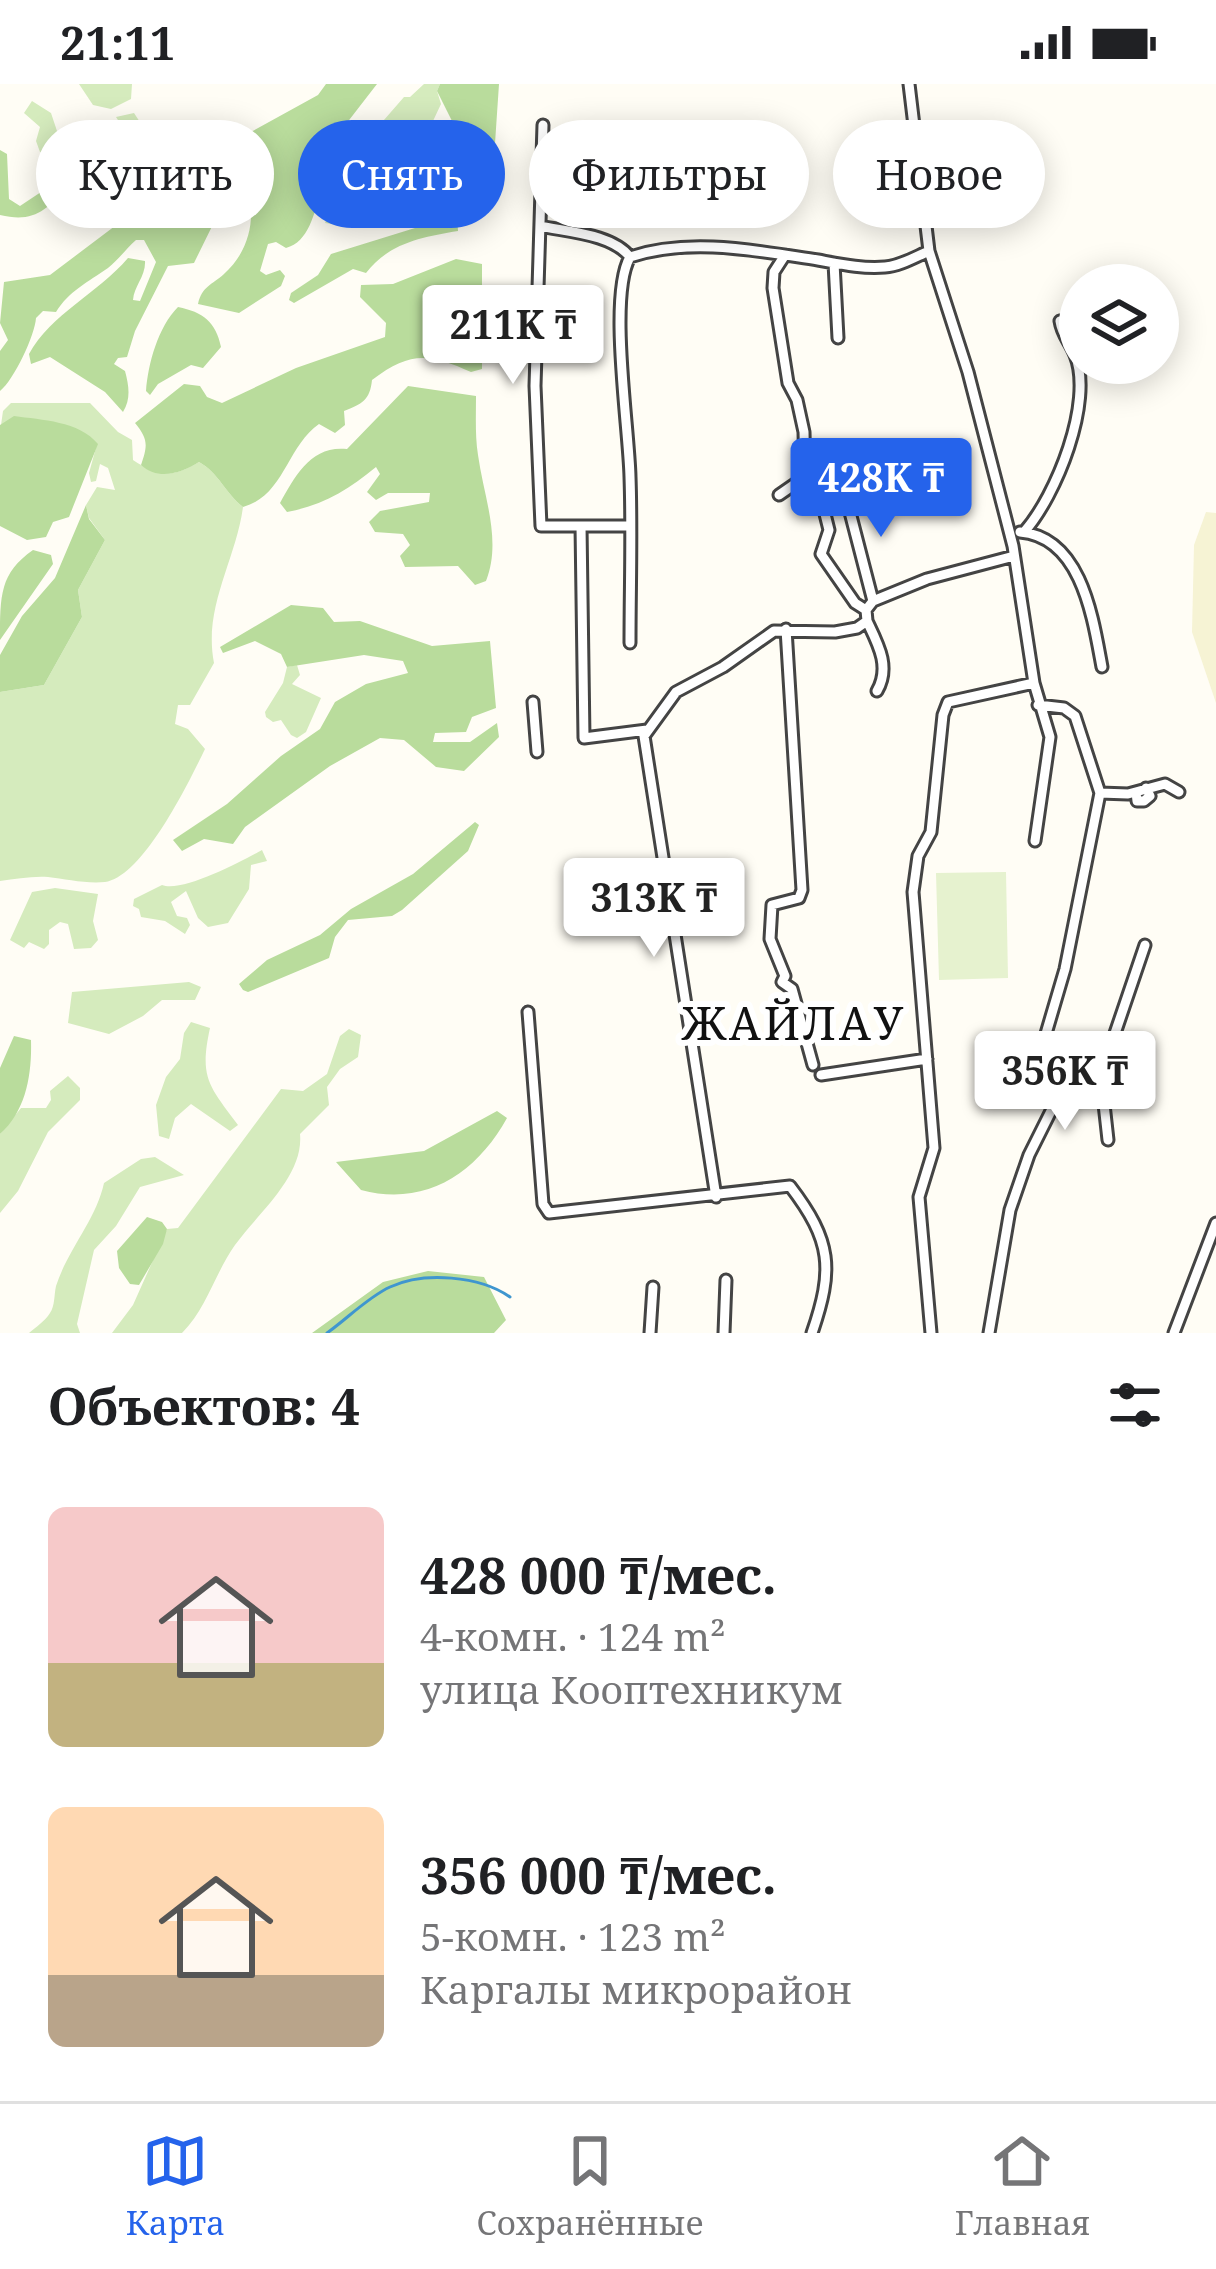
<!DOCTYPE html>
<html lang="ru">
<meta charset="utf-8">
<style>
body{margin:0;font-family:"Noto Serif",serif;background:#f6f6f6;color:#202124;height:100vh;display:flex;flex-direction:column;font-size:45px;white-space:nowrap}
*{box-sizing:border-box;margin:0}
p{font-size:39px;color:#757577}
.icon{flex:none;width:66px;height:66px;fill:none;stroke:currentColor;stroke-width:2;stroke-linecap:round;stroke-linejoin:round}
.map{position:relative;height:1249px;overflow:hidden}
.panel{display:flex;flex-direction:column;background:#fff;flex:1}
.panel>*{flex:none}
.top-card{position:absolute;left:36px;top:36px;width:1146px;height:108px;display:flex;gap:24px}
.fabs{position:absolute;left:1059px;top:180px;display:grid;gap:24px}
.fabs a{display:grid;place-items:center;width:120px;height:120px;border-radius:50%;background:#fff;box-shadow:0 6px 30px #0003;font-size:60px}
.price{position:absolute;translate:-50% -102px;padding:0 27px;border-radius:12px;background:#fff;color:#222;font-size:39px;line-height:78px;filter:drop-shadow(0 3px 6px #0008)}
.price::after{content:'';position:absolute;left:50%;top:72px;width:36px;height:27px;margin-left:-18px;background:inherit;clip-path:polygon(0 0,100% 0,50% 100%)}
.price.active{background:#2563eb;color:#fff}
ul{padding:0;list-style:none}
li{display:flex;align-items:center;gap:36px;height:300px;padding:0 48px}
li span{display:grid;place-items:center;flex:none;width:336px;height:240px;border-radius:18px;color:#555}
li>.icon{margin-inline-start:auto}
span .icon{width:144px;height:144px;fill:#fffc;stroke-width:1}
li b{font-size:51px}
h2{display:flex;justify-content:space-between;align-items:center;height:144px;padding:0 48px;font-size:51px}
.tag{padding:0 42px;border-radius:54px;background:#fff;box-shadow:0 6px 30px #0003;font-size:42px;line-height:108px}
.tag.active{background:#2563eb;color:#fff}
.status{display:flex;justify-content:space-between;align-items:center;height:84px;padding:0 60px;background:#fff;direction:ltr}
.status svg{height:33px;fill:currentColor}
.tabs{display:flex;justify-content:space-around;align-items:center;height:168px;border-top:3px solid #e0e0e0;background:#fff;font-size:33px;color:#757577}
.tabs a{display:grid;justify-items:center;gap:6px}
.tabs .active{color:#2563eb}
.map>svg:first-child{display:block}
.farmland{fill:#f6f3d4}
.green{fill:#d5ebbd}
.forest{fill:#b9dc9c}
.pitch{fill:#e6f2cf}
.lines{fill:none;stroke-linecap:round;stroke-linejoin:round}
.stream{stroke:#3f96cf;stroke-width:3}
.minor-casing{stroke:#444;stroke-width:15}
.minor{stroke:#fff;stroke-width:9}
.labels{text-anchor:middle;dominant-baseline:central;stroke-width:12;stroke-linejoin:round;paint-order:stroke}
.neighbourhood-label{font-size:45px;letter-spacing:3px;fill:#111;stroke:#fff}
</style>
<div class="status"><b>21:11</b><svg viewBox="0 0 49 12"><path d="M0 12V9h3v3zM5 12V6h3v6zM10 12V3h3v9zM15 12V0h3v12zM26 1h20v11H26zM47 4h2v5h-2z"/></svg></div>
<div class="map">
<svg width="1216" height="1249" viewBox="0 0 1216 1249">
<rect width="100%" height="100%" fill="#fffdf5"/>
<path class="farmland" d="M 1206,428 L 1216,429 L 1216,619 L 1192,548 L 1194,461 Z"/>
<path class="green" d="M 79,0 L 132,0 L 131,15 L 111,25 L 93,21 Z
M 424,0 L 440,0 L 437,7 L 441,20 L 425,54 L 413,54 L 370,130 L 356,133 L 352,143 L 325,139 L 335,116 L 323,101 L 351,44 L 377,44 L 404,13 L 410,13 Z
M 32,17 L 51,29 L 58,50 L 72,52 L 77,64 L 85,71 L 83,75 L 53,86 L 52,72 L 40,68 L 36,57 L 40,43 L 24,29 Z
M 134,29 L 149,52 L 170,71 L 158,78 L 121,55 L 125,47 L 116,33 Z
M 11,319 L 90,319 L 118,348 L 132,356 L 133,376 C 159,393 172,394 199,378 C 219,389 225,409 243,423 C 236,476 203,523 214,579 L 190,621 L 178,621 L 175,640 L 188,645 L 205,665 C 189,698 143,793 105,798 C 87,800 65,795 48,793 C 32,792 16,795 0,797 L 0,608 L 44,601 L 82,533 L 78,506 L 105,456 L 89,434 L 86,421 L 97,403 L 115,406 L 108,384 L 100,380 L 96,397 L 91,398 L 89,389 L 97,360 C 81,340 22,327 1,341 L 3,327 Z
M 297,581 L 300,591 L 292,600 L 321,614 L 306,648 L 297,654 L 291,651 L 281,636 L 273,638 L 266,633 L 265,628 L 283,599 L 287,583 Z
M 262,766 L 267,777 L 251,781 L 249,805 L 228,839 L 208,843 L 198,834 L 186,807 L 171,818 L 177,832 L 187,834 L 190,841 L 185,850 L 165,837 L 141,833 L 139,825 L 133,822 L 134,815 L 162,801 C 182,809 242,777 262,766 Z
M 55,804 L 98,810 L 93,837 L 98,856 L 91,864 L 74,865 L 68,840 L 60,838 L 49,846 L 49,860 L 44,865 L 29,858 L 24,864 L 10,856 L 32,808 Z
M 189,898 L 201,903 L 195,916 L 162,916 L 143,932 L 109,950 L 68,939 L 72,908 Z
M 191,938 L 210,944 C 199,994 209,1002 238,1041 L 230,1047 L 191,1020 L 175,1034 L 169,1055 L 159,1052 L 156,1021 L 166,993 L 180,975 L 184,949 Z
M 349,945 L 361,951 L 358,973 L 340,985 L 327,1003 L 329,1021 L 300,1050 C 304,1092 258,1129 235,1161 C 215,1189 207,1224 182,1249 L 112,1249 L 133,1221 L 167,1145 L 178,1144 L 281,1005 L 303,1007 L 327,990 L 340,952 Z
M 68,992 L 80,1004 L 80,1016 L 48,1048 L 18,1107 L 0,1129 L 0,1050 L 21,1024 L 46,1024 L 51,1016 L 50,1007 Z
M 155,1073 L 184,1091 L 140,1103 L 116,1142 L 94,1166 L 77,1240 L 80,1249 L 29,1249 C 36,1243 45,1237 50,1229 C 55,1222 54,1211 56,1202 C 68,1165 96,1136 104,1099 L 141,1075 Z"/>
<path class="forest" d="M 326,0 L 377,0 L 329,62 L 323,85 L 314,88 L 311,99 L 321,108 C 314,129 309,158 286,164 L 276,158 L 268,160 L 260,187 L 266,191 L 280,186 L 285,192 L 281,202 L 239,229 L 198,220 C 202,202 212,201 224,190 C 243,173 252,150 251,126 L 232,106 L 225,109 L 222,122 L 194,179 L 168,182 L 135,247 L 127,273 L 118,274 L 114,280 L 125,287 C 129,302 131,315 123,328 L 105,308 L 50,273 L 31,280 L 29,270 C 51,230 98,209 128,174 L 145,177 C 146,192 134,202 133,216 L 140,217 L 156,178 L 144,156 L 136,156 C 126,165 118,176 108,184 C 88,198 69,207 56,228 L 43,227 L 36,234 C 35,251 14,296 0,307 L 0,267 L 8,256 L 0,239 L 4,198 L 50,191 L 209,71 L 318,11 Z
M 440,0 L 499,0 L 493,89 L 480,103 L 477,114 L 452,94 L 450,105 L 436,106 L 391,89 L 413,53 L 425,54 L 432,62 L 459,65 L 462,57 L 437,7 Z
M 0,66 L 7,70 L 9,115 L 20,122 L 47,104 L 53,86 L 92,72 L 133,85 L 124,98 L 107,97 L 94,107 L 67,103 C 46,127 33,139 0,131 Z
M 457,131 L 458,147 C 422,153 389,159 366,189 L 353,185 L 294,219 L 289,216 L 291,209 L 318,191 L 331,170 Z
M 456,175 L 482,180 L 482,285 L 471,288 C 429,269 410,267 372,296 C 370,316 362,320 344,327 L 345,341 L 335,349 L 319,340 C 287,362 284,412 243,423 C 225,409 219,389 199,378 C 181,389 159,397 141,381 C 148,361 148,355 135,339 L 184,300 L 200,302 L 207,313 L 222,319 L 296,284 L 385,253 L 386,239 L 360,213 L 361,201 L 393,200 Z
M 178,223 C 203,228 216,238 221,263 L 203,284 L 191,281 L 158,300 L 150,311 L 146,307 C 148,280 158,243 178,223 Z
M 408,302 L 476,312 C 476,332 475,352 478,371 C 484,414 502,456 486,497 L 475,501 L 458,482 L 405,483 L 400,472 L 410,461 L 403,450 L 375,448 L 369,438 L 380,427 L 429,418 L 430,409 L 388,409 L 376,416 L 367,408 L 380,390 L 376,383 C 348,406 324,421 287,428 L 280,419 C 295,392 311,361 347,365 Z
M 14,332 C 42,336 79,337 98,360 L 69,433 L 53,438 L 46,453 L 27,456 L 0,442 L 0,341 Z
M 86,421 L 89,435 L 105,456 L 78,506 L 82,533 L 44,601 L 0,608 L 0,571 L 22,532 L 55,494 Z
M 33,466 L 51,471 L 53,480 L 0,556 C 0,511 0,489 33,466 Z
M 291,521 L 323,524 L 334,538 L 360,537 L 432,562 L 490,557 L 496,624 L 472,633 L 466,648 L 435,649 L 433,658 L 470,658 L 497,639 L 499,653 L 464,687 L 436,683 L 404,656 L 380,654 L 330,682 L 245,743 L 233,760 L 204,755 L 182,767 L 173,756 L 227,720 L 281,672 L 320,645 L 335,618 L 366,600 L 408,589 L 403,577 L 364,571 L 287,583 L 281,570 L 255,557 L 223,569 L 220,563 Z
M 475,738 L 479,741 L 468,767 L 402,826 L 392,832 L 348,836 L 335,853 L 329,874 L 248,908 L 243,906 L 239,900 L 267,876 L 320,851 L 351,825 L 413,790 Z
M 14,952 L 31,956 C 32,991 26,1027 0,1050 L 0,984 Z
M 497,1027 L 507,1034 C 476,1090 425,1123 361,1106 L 336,1078 L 424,1067 Z
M 147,1133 L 162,1138 L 167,1145 L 163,1160 L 139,1201 L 130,1200 L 119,1184 L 117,1167 Z
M 428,1187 L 484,1193 L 506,1236 L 494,1249 L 312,1249 L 383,1198 Z"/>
<path class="pitch" d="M 1006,788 L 1008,894 L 939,896 L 936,789 Z"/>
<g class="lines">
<path class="stream" d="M 327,1249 C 347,1235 368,1213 390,1203 C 424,1187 480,1192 510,1213"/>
<g class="minor-casing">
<path id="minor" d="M 909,0 L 929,167 L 968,288 L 1013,462 L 1034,599 L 1050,653 L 1035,757
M 543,41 L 535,302 L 541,442 L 630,442
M 540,142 C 568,148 612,150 630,173 C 690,153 757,167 818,176 C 840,180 863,185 885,183 C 900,182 915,173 929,167
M 834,179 L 838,254
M 805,393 L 819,406 L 829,446 L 821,470 L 855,519 L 866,526
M 844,405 L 873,517
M 779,411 L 805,393 L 804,348 L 797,316 L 788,299 L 773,204 L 774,188 L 785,171
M 581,442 L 584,654 L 647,646
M 1020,448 C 1082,453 1093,535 1102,583
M 1024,448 C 1056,412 1094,318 1075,271 C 1070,258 1062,251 1060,237
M 873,517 L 927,495 L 1014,472
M 867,537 C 878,560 891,583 877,607
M 786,545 L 802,806 L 799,814 L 772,821 L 770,855 L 785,892 L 782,898 L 792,905 L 813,981
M 630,559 C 630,504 632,448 630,393 C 629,343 608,212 630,173
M 533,618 L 537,668
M 1038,621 L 1064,624 L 1075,632 L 1100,709 L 1065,885 L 1040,970
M 1136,708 L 1137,717 L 1144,717 L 1150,712 L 1146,704
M 1100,709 L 1128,710 L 1165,700 L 1179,708
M 528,928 L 543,1120 L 549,1129 L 790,1102 C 832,1157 834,1185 812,1249
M 821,991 L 927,975
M 1108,1056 L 1102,1002 L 1110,964
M 716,1113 L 644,652 L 676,608 L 723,583 L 774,547 L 835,548 L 857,544 L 867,537 L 866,526 L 873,517
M 650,1249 L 653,1203
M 724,1249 L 726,1196
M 931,1249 L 919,1113 L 934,1064 L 913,808 L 918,772 L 931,748 L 943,631 L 948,618 L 1034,599
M 989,1249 L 1010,1126 L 1029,1071 L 1056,1017 L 1110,964 L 1145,861
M 1174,1249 L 1216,1139"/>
</g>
<use href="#minor" class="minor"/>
</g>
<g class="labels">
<g class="neighbourhood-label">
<text x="794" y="938">ЖАЙЛАУ</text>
</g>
</g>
</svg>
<div class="fabs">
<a><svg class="icon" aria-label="layers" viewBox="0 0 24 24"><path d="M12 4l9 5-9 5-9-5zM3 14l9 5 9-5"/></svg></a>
</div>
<b class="price" style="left:513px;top:303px">211K ₸</b>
<b class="price active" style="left:881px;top:456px">428K ₸</b>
<b class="price" style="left:654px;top:876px">313K ₸</b>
<b class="price" style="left:1065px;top:1049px">356K ₸</b>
<div class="top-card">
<a class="tag">Купить</a>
<a class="tag active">Снять</a>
<a class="tag">Фильтры</a>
<a class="tag">Новое</a>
</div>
</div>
<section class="panel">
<h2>Объектов: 4<svg class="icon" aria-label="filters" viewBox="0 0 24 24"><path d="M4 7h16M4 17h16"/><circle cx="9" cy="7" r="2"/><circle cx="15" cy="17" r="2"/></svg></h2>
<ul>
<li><span style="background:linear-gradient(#f6c9c9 65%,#c2b280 0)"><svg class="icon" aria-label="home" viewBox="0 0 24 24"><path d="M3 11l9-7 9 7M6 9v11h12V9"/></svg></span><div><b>428 000 ₸/мес.</b><p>4-комн. · 124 m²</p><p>улица Кооптехникум</p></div></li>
<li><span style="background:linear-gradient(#ffd9b3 70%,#b9a48a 0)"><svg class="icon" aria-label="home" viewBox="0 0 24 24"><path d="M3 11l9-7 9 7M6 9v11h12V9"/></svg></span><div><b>356 000 ₸/мес.</b><p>5-комн. · 123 m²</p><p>Каргалы микрорайон</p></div></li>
</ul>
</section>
<nav class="tabs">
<a class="active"><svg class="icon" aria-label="map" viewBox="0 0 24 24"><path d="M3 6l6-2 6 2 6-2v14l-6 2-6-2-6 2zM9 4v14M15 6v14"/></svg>Карта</a>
<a><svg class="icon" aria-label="saved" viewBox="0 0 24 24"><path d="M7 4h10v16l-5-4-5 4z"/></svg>Сохранённые</a>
<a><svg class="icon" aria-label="home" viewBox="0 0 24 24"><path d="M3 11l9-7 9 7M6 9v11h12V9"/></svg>Главная</a>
</nav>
